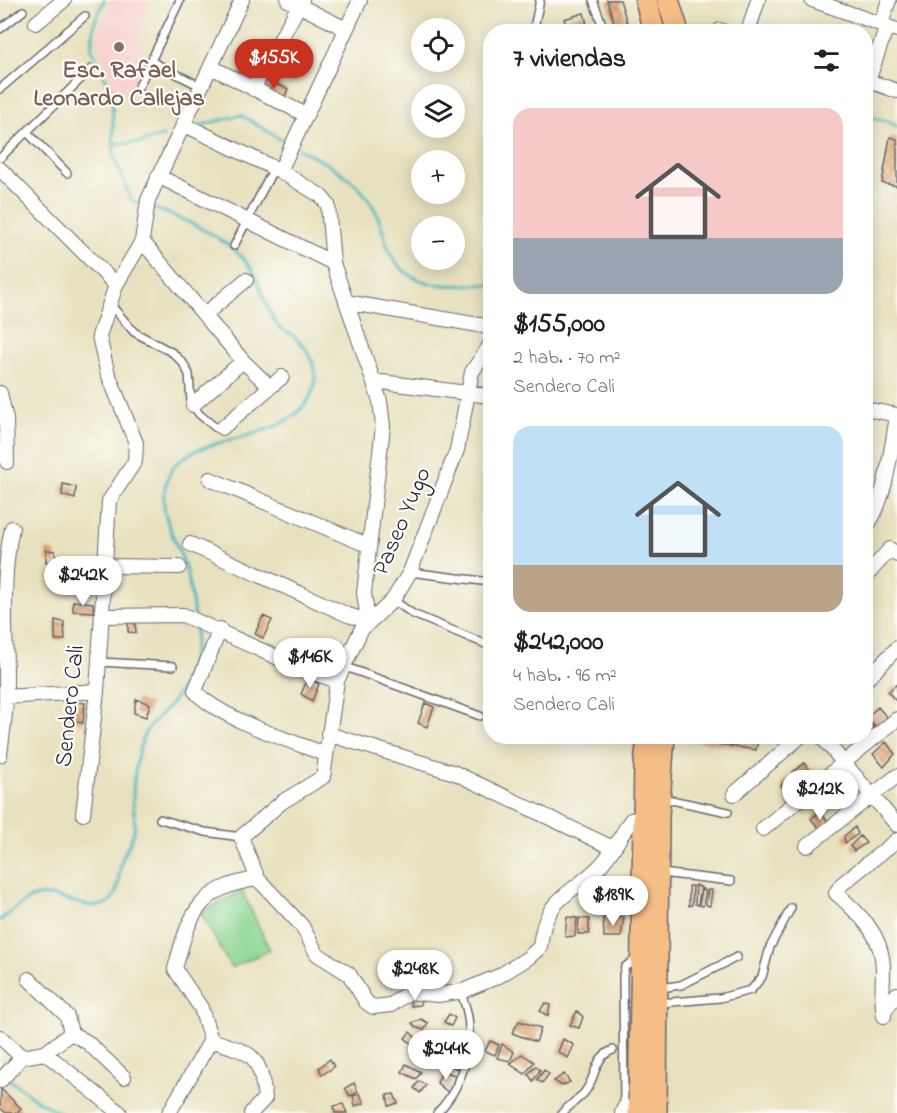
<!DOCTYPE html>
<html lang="es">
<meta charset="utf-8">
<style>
body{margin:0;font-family:"Indie Flower",sans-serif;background:#f2f2f2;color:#222;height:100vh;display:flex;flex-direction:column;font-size:22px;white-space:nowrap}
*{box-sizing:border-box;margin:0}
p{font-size:20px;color:#767676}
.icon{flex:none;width:33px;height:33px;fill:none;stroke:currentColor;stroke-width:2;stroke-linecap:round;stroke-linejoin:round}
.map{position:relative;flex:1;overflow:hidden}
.drawer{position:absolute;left:483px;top:24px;width:390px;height:720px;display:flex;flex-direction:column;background:#fff;border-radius:24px;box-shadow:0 3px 15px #0003}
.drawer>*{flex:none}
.buttons{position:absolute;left:411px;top:18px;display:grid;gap:12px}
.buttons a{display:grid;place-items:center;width:54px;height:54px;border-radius:50%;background:#fff;box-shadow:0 3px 15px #0003;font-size:30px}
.price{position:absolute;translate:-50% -51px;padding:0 14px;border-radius:21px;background:#fff;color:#222;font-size:20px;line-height:39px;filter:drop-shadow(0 2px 3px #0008)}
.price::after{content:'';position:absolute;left:50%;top:36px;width:18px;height:14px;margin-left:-9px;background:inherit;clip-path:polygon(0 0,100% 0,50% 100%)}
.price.current{background:#c8321e;color:#fff}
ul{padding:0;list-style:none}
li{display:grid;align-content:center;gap:12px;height:318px;padding:0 30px}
li span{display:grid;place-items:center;height:186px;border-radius:18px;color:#555}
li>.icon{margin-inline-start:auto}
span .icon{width:108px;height:108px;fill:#fffc;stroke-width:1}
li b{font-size:26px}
h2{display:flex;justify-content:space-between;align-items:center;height:72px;padding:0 30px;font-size:26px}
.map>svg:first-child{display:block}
.built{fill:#f7d0cd}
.park{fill:#8bd490;stroke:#567b66;stroke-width:1.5}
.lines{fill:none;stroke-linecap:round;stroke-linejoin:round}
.stream{stroke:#46b6bf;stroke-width:3}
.building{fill:url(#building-cross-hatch)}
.service-casing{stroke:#676569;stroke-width:10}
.minor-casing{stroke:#676569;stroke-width:16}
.trunk-casing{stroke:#676569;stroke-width:24}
.service{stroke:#fff;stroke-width:7}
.minor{stroke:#fff;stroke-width:14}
.trunk{stroke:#f6be87;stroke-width:21}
.education-dot{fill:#8d6e63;stroke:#fdfcf7;stroke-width:2}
.labels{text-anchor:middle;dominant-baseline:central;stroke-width:4.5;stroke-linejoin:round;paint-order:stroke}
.education-label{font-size:24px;font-weight:bold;fill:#785e54;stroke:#fdfcf7}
.street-label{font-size:24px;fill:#22223b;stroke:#fdfcf7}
</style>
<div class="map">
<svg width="897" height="1113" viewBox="0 0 897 1113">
<defs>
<pattern id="building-cross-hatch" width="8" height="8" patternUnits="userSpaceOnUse" patternTransform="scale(1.5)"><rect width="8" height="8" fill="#e4ac7b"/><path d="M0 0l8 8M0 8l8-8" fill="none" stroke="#b88c66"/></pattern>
</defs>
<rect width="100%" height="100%" fill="#fdfcf7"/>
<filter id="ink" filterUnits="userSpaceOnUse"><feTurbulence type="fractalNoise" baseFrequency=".0167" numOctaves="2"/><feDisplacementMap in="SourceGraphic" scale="12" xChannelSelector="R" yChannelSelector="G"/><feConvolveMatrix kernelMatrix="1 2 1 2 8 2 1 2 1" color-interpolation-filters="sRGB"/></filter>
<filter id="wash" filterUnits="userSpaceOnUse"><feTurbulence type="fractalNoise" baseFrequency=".008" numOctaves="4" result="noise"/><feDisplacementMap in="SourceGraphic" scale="24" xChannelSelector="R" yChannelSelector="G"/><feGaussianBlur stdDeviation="1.35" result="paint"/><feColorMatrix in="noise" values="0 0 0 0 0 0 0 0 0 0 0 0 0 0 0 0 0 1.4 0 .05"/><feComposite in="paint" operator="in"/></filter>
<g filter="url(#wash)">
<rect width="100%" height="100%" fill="#e8e1bf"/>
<path class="built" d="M 111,0 L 150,0 L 140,29 L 140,51 L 148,55 L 135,89 L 117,93 L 97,43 L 100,24 Z"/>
<path class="park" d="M 242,891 L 270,950 L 231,968 L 201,913 Z"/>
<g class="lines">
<path class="stream" d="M 104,0 L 95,21 L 91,48 L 112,92 L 114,156 L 131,200 L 144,205
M 866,116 L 890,122 L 897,127
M 198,126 L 241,115 L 283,141
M 114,144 L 139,143 L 163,136
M 299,149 C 325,162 352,175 369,200 C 390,229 379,262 418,279 C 441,290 466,283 490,285
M 150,207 C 180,217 232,239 250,267 C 262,285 265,308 277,325 C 280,330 287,332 292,335 C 310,348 322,374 311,395 C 282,450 189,429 169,475 C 155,507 172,532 183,561 C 190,578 191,598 194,615
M 0,920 C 10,913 22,901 34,897 C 58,889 95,919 112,899 C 120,890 118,875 121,864 C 123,853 130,845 133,835 C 137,823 133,810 133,798 C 133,780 137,757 142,740 C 147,725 164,713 173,701 C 185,684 199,645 195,625
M 7,1078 L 38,1101 L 60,1113"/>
</g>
<g id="blocks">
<path class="building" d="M 607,0 L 620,0 L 630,32 L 617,32 Z
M 584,13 L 589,32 L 568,32 L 564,19 Z
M 265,80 L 288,89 L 283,101 L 259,91 Z
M 890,137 L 897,139 L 897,186 L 882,183 Z
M 63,484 L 76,487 L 75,499 L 62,495 Z
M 46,550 L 55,551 L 56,563 L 46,562 Z
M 73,601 L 93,603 L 93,612 L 73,611 Z
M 263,616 L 272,620 L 263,638 L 255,634 Z
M 55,620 L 64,622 L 65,640 L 55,640 Z
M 128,622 L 135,622 L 136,633 L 128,632 Z
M 308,678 L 319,684 L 312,701 L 301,694 Z
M 897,684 L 897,702 L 888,692 Z
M 136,699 L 150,704 L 146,717 L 134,713 Z
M 73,702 L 85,703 L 83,723 L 70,720 Z
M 425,703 L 434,707 L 427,727 L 418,723 Z
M 878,707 L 890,721 L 878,731 L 867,717 Z
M 866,718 L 877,732 L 865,742 L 860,736 L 866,736 Z
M 684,736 L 759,736 L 756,750 L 683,739 Z
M 886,742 L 895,754 L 884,767 L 873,754 Z
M 804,763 L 816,777 L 804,787 L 792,773 Z
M 838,777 L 847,789 L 834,800 L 824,789 Z
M 788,778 L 800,790 L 792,797 L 781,786 Z
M 820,812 L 829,823 L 821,830 L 811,819 Z
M 855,827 L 858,834 L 845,843 L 844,836 Z
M 860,836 L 866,843 L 854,851 L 850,846 Z
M 696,885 L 701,888 L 698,905 L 695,904 Z
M 689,886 L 693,886 L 692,905 L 689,906 Z
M 702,889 L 706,891 L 703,906 L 699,905 Z
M 708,890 L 712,890 L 710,906 L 706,905 Z
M 567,917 L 577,918 L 575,936 L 565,937 Z
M 624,917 L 621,937 L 604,937 L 603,918 Z
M 579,918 L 589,919 L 589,934 L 578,934 Z
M 410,997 L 421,998 L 420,1005 L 411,1006 Z
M 545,1003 L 550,1005 L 548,1016 L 540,1011 Z
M 577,1011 L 583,1017 L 579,1028 L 570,1025 Z
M 449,1014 L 455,1018 L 451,1026 L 444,1022 Z
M 421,1019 L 428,1023 L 424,1030 L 415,1027 L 412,1023 Z
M 519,1021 L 541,1028 L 536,1042 L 512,1033 Z
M 410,1032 L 417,1039 L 413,1045 L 405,1038 Z
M 427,1034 L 438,1039 L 432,1048 L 423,1041 Z
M 563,1039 L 574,1045 L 568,1058 L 558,1052 Z
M 440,1040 L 456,1046 L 446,1064 L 427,1059 Z
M 490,1041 L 499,1045 L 495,1055 L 485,1051 Z
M 502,1044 L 514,1052 L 510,1061 L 497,1058 Z
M 456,1051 L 465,1053 L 459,1069 L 450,1066 Z
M 522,1054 L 534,1062 L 525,1074 L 510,1064 Z
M 330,1059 L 334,1067 L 322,1075 L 319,1068 Z
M 406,1064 L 421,1072 L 416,1079 L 402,1072 Z
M 536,1066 L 540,1070 L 533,1081 L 528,1074 Z
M 544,1070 L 549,1074 L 542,1083 L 537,1079 Z
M 442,1071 L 455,1075 L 450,1094 L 437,1083 Z
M 564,1074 L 570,1082 L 562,1086 L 554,1081 Z
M 419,1081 L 426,1085 L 420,1093 L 414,1088 Z
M 354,1083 L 358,1092 L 350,1096 L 345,1088 Z
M 1,1089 L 21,1108 L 17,1113 L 6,1113 L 0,1108 Z
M 360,1094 L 364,1103 L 355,1106 L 353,1096 Z
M 394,1094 L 398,1103 L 389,1106 L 387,1095 Z
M 343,1104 L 347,1113 L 335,1113 L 334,1106 Z"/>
</g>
</g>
<g filter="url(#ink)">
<use href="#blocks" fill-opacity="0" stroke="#676569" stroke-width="1.5"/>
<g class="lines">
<g class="service-casing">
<path id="service" d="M 593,0 L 605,32
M 0,29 L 23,11
M 533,32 L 540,0
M 151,61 L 200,86
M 139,86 L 180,0
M 0,89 L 85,16
M 27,132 L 67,173
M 0,158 L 91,69
M 234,246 L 274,168
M 110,304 L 134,332 L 173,353 L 183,363 L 189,374 L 191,402 L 199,414 L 216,428 L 222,428
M 410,572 L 490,582
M 393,600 L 413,614 L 490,646
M 99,662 L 173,666
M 343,666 L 480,716
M 662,798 L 728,812
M 160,819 L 205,832 L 241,837
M 661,873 L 731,881
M 660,988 L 681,985 L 737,957
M 660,1003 L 720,998 L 751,990 L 762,977 L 770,947 L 791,908
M 624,1108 L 623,975 L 625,967 L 637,958
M 437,1113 C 467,1082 479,1031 460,992
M 562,1113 C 569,1106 577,1100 584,1093 C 597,1078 593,1057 613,1050"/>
</g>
<g class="minor-casing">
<path id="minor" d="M 288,0 L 346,29
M 812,0 L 897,30
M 36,23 L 64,0
M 881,24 L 889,0
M 720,30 L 724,32
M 748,32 L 758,0
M 211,67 L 306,115
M 866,80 L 897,91
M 868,81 L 887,26
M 253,89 L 302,0
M 183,124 L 280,171 L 321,196 L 328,205 L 333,263 L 380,401 L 383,426 L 364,593 L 368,621 L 348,615 L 190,544
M 0,169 L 116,285
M 280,171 L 360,0
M 158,176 L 333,263
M 142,241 L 243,361 L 270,387
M 346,302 L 490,327
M 204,315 L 246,280
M 490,345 L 472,372 L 457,450 L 410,572 L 393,600 L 361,630 L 337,681 L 323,777 L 282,802 L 241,837 L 258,879 L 302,926 L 317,954 L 349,974 L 366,1002 L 373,1007 L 391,1005 L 409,992 L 438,995 L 463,991 L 499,976 L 528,958 L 540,947 C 545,896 569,897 599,867 C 612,854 621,835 631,820 L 644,818
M 374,381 L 490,396
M 0,393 L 6,419 L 7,462
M 193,405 L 243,361
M 866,409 L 897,415
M 222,428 L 282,377
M 210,479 L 367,545
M 866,527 C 886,502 891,448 897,417
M 107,566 L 179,567
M 866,576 L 890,549 L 897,555
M 102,616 L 183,615 L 305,670 L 337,681
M 220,629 L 195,691 C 218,718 291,741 325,754
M 866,680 L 897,648
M 6,697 L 97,691
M 328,734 L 455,773 L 613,848
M 821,736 L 897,825
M 0,755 C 2,736 6,715 6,695 C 7,641 0,582 12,528
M 734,794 L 801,736
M 83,814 L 97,691 L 109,501 L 135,461 L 136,443 L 107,371 L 99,336 L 116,285 L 142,241 L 148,200 L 242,0
M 763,829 L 897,719
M 807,846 L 897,776
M 29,979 L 67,1016 L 71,1033
M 884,1016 C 881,998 883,987 883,970 C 883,934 860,915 836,893 L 842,884 L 897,840
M 884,1016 L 885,1010 L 897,994
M 0,1037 L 22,1057
M 211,1040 C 254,1054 259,1053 265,1098 L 251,1113
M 45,1053 L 71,1033 L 87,1042 L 124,1077
M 0,1081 L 22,1057 L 45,1053 L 120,1113
M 169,1113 L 211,1040 L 201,1008 L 175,969 C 189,915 198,887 258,879
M 622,1113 L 624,1108 L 639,1107"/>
</g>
<g class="trunk-casing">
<path id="trunk" d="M 646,0 L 654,32
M 668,0 L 678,32
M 639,1113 L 645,765 L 648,736
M 656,1113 L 658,816 L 664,736"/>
</g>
<use href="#service" class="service"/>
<use href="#minor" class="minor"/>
<use href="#trunk" class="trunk"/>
</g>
</g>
<circle class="education-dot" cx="119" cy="47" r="6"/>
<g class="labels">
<g class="education-label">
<text x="119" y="71">Esc. Rafael<tspan x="119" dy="28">Leonardo Callejas</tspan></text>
</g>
<g class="street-label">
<text transform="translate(403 522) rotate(-67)">Paseo Yugo</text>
<text transform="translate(71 706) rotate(-84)">Sendero Cali</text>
</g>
</g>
</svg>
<div class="buttons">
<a><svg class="icon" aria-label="locate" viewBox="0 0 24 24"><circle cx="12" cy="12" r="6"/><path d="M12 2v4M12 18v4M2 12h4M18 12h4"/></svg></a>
<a><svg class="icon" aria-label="layers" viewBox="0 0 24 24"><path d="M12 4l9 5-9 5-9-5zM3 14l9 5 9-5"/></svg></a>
<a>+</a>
<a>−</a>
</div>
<b class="price current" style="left:274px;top:90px">$155K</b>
<b class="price" style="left:83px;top:607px">$242K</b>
<b class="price" style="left:310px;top:689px">$146K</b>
<b class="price" style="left:820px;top:821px">$212K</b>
<b class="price" style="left:613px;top:927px">$189K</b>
<b class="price" style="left:415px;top:1001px">$248K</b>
<b class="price" style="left:446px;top:1081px">$244K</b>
<section class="drawer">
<h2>7 viviendas<svg class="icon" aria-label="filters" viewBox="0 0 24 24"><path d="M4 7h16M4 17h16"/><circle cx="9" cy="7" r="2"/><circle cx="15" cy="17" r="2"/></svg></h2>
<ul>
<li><span style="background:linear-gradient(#f6c9c9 70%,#9aa5b1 0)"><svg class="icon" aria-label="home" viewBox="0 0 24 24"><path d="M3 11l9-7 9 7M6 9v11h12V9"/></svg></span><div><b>$155,000</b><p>2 hab. · 70 m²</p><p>Sendero Cali</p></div></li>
<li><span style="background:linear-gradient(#bfe0f5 75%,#b9a48a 0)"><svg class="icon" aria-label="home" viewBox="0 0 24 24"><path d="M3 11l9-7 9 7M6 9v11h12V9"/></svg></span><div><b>$242,000</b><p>4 hab. · 96 m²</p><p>Sendero Cali</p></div></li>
</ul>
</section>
</div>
